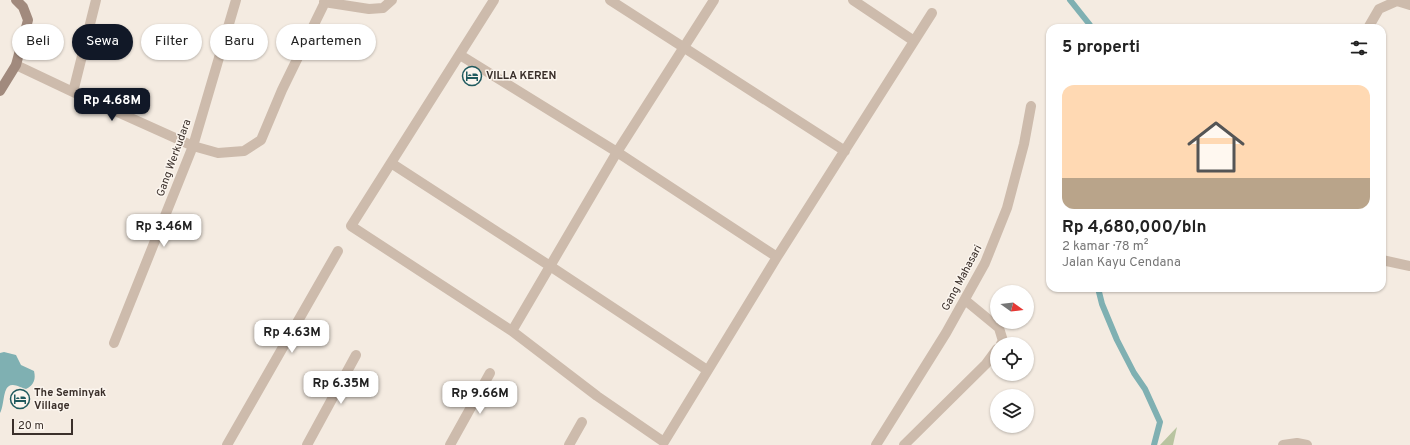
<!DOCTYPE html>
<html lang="id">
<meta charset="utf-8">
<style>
body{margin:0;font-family:Overpass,sans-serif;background:#f6f6f6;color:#222;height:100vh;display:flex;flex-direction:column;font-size:15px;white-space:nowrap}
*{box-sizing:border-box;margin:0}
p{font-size:13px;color:#767676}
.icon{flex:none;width:22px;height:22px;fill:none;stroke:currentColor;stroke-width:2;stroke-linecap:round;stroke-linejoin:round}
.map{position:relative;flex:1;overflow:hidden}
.panel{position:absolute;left:1046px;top:24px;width:340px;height:268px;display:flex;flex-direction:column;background:#fff;border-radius:12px;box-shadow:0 1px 3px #0004}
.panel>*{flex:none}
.guide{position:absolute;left:12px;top:24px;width:380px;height:36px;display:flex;gap:8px}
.needle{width:26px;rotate:105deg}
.controls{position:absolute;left:990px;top:285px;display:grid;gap:8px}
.controls a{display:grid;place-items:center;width:44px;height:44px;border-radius:50%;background:#fff;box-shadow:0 1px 3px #0004;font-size:20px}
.scale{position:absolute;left:12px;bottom:10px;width:61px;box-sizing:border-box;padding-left:4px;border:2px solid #3b302b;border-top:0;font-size:11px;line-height:14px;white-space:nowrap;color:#3b302b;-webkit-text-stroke:3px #fbf5ee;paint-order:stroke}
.price{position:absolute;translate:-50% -34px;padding:0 9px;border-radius:8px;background:#fff;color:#222;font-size:13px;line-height:26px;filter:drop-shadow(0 1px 2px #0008)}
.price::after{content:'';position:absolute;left:50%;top:24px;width:12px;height:9px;margin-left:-6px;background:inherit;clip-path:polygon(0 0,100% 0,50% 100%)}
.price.on{background:#111827;color:#fff}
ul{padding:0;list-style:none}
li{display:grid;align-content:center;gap:8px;height:212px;padding:0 16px}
li span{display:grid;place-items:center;height:124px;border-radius:12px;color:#555}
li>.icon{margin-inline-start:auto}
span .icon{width:72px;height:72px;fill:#fffc;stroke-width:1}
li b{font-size:17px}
h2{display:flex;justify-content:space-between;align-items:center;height:48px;padding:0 16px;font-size:17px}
.tag{padding:0 14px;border-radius:18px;background:#fff;box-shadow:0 1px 3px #0004;font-size:14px;line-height:36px}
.tag.on{background:#111827;color:#fff}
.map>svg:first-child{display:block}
.green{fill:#b8c4a0}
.water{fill:#7fb0b2}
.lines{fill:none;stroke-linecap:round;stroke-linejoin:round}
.stream{stroke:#7fb0b2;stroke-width:6}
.lane{stroke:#cdbbac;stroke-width:10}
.street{stroke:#cdbbac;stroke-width:10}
.secondary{stroke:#a18a7d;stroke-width:10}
.labels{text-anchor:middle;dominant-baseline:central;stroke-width:3;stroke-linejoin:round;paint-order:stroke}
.poi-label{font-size:11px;font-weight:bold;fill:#3b302b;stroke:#fbf5ee;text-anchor:start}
.street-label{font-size:11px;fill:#3b302b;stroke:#fbf5ee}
</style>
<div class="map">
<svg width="1410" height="445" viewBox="0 0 1410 445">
<rect width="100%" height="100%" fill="#f4ebe1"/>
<path class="green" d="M 1177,427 L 1173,445 L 1160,445 Z"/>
<path class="water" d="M 4,352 L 16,355 L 21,365 L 34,371 C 36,379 34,385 26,389 C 22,388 17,385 13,385 C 2,384 5,405 0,413 L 0,353 Z"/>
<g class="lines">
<path class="stream" d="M 1070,0 L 1090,25 L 1090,28
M 1098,288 L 1102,304 L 1117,340 L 1134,373 L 1145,389 L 1160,422 L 1154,445"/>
<path class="lane" d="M 494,0 L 351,226 L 512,331 L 597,396 L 664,442 L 777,257 L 932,13
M 610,0 L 845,151
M 853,0 L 914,41
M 460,55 L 617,152 L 777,257
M 391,163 L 550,266 L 707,370
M 512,331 L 617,152 L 714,0"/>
<path class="street" d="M 324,2 L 369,9 L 383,8 L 392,0
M 1368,28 L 1379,9 L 1397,1 L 1410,5
M 16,65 L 73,92 L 193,146 L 218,153 L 244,151 L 261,140 L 282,90 L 326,0
M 73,92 L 96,0
M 1382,260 L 1410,266
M 965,300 L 999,328 L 1003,341 L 1001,344
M 114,343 L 193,146 L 236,0
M 227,445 L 338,251
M 307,445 L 356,355
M 450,445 L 490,373
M 569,445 L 582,422
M 876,445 L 946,333 L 985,263 L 1007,208 L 1024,144 L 1031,106
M 904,445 L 986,364 L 997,349
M 1283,445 L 1297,443 L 1307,445"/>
<path class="secondary" d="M 0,91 L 16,65 L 28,20 L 23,7 L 16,0"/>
</g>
<defs>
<g id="hotel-ring" transform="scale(1)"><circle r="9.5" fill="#fbf5ee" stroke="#1f5a5e" stroke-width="1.5"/><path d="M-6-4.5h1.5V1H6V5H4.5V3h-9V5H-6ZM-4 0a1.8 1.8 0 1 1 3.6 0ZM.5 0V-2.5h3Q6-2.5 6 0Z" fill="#1f5a5e"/></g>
</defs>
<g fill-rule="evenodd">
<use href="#hotel-ring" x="472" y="76"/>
<use href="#hotel-ring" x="20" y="399"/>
</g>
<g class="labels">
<g class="poi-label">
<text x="486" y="76">VILLA KEREN</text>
<text x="34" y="393">The Seminyak<tspan x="34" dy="13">Village</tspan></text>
</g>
<g class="street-label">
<text transform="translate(174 158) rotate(-70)">Gang Werkudara</text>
<text transform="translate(962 278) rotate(-62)">Gang Mahasari</text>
</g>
</g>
</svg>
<div class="controls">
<a><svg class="needle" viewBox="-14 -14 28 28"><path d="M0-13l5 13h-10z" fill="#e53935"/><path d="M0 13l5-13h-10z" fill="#767676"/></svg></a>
<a><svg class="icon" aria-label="locate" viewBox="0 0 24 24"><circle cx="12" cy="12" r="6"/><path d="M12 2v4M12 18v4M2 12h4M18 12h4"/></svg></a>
<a><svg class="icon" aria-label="layers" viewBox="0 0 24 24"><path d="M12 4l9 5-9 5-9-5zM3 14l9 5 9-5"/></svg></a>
</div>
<div class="scale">20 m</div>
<b class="price on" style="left:112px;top:122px">Rp 4.68M</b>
<b class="price" style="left:164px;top:248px">Rp 3.46M</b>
<b class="price" style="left:292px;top:354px">Rp 4.63M</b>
<b class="price" style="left:341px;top:405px">Rp 6.35M</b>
<b class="price" style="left:480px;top:415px">Rp 9.66M</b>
<div class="guide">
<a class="tag">Beli</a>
<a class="tag on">Sewa</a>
<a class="tag">Filter</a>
<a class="tag">Baru</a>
<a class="tag">Apartemen</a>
</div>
<section class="panel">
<h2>5 properti<svg class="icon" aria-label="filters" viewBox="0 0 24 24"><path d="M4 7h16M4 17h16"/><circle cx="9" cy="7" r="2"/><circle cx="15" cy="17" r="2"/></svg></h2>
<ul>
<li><span style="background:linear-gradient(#ffd9b3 75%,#b9a48a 0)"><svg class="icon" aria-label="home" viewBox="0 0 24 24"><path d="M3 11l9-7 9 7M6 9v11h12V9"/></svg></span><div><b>Rp 4,680,000/bln</b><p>2 kamar · 78 m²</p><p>Jalan Kayu Cendana</p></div></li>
</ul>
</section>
</div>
